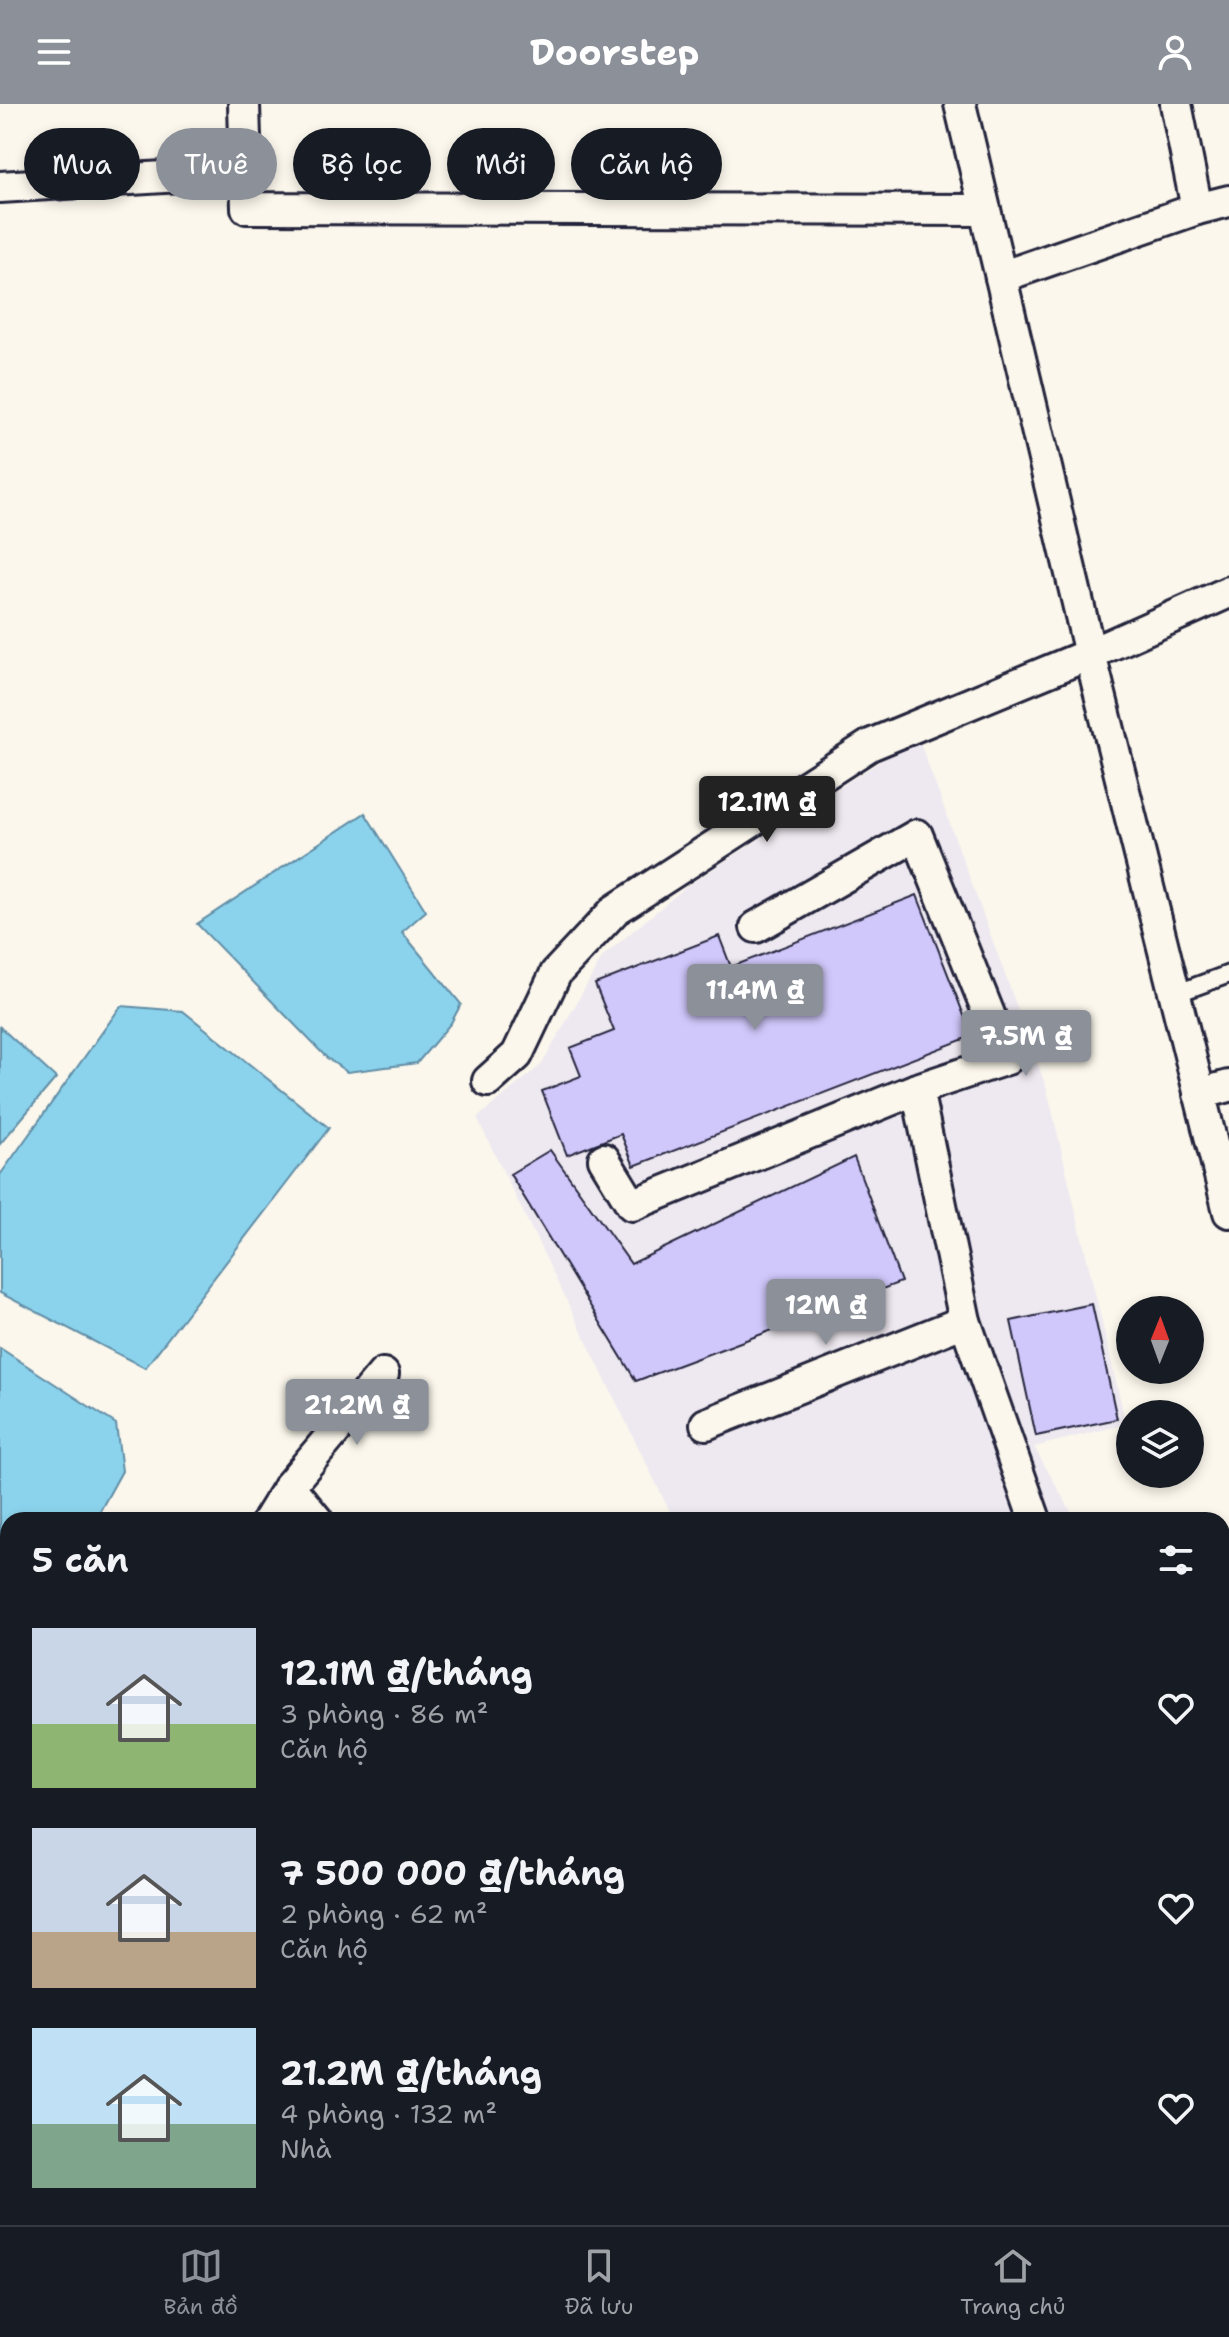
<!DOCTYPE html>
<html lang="vi">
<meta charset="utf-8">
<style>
body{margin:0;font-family:"Shantell Sans",sans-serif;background:#20242c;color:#f1f3f6;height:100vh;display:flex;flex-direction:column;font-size:30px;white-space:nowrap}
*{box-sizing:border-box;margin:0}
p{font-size:26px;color:#9ea1a6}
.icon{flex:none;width:44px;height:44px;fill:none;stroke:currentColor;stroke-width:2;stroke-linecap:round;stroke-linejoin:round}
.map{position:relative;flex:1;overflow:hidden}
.side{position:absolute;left:0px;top:1408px;width:1230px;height:714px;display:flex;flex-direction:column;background:#171b24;border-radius:24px 24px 0 0;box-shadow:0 4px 12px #0003}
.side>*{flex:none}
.hud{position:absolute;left:24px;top:24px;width:800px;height:72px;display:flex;gap:16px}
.needle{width:52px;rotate:1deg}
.tools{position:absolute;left:1116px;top:1192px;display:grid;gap:16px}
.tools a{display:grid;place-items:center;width:88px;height:88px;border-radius:50%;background:#171b24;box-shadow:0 4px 12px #0003;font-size:40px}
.price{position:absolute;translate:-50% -68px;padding:0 18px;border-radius:8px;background:#8c9099;color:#fff;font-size:26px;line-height:52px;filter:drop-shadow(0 2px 4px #0008)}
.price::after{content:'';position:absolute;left:50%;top:48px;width:24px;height:18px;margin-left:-12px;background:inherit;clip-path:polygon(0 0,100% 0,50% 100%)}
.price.current{background:#222;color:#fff}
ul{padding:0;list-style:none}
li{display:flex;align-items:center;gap:24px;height:200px;padding:0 32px}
li span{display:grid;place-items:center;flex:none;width:224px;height:160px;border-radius:0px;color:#555}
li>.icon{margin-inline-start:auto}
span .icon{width:96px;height:96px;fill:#fffc;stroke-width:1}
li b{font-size:34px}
h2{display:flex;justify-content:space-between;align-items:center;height:96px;padding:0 32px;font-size:34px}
.chip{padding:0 28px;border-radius:36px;background:#171b24;box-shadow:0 4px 12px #0003;font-size:28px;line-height:72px}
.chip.current{background:#8c9099;color:#fff}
header{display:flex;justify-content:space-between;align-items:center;height:104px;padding:0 32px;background:#8c9099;color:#fff;font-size:36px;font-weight:700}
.dock{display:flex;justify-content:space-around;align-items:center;height:112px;border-top:2px solid #363941;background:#171b24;font-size:22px;color:#9ea1a6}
.dock a{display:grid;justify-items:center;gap:4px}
.dock .current{color:#8c9099}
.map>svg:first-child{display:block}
.built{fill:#eee9f0}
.water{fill:#8bd3ec;stroke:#618ca5;stroke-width:2}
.building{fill:#d0c8fb;stroke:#22223b;stroke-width:2}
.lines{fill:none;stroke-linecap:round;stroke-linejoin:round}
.service-casing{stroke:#22223b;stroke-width:22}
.minor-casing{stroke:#22223b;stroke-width:36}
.primary-casing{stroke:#22223b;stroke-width:50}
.service{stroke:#fbf7ec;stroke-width:16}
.minor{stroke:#fbf7ec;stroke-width:30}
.primary{stroke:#fde080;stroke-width:44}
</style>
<header><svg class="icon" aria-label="menu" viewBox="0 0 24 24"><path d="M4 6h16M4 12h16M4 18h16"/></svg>Doorstep<svg class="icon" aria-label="person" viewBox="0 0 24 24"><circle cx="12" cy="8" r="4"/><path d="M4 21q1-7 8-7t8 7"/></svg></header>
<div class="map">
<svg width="1229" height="2121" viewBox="0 0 1229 2121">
<rect width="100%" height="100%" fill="#fbf7ec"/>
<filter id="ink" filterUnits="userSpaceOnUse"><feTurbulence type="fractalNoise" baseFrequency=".0125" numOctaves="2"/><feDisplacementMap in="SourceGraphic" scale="16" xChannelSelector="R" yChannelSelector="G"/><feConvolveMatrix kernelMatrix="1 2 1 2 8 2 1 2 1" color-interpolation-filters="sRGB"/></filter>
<g filter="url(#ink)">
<polygon class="built" points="918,633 1047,985 1126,1320 1034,1343 1076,1416 674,1416 477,1014 542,960 603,852 687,782"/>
<g class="water">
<polygon points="365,709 426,807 402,828 461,900 451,919 417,959 347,968 327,954 197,820"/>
<polygon points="121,902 183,907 329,1024 145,1264 0,1189 0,1071"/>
<polygon points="0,923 56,974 0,1040"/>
<polygon points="0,1244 116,1320 122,1367 95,1416 8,1416 8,1466 0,1465"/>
</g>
<g class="building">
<polygon points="917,791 972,932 634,1062 621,1030 567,1051 542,987 581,972 570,944 614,927 595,880 719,832 731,863"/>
<polygon points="550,1046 631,1160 854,1053 901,1178 636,1277 510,1070"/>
<polygon points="1092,1200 1117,1315 1036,1332 1011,1217"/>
</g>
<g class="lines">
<defs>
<polyline id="service" points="1175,890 1229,870"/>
<g id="minor">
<polyline points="244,0 247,104 985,106"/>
<polyline points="960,0 1090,550 1229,1108"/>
<polyline points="1176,0 1197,105"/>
<polyline points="0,83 246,68"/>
<polyline points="1001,173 1197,105 1229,97"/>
<polyline points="756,823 917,731 1007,955 917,985 965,1217 1035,1416"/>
<polyline points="488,977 517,951 556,869 615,806 870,641 1090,550 1229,488"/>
<polyline points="1199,990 1229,982"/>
<polyline points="604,1055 632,1101 917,985"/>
<polyline points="706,1320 965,1217"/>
<polyline points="268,1416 289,1382"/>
<polyline points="317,1416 289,1382 383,1270"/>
<polyline points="0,1614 8,1619"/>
<polyline points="645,2114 648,2121"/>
</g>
<g id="primary">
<polyline points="1222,1639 1229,1633"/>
<polyline points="773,2121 780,2114"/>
</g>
</defs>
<use href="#service" class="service-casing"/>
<use href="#minor" class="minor-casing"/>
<use href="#primary" class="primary-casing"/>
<use href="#service" class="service"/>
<use href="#minor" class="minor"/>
<use href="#primary" class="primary"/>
</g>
</g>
</svg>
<div class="tools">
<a><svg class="needle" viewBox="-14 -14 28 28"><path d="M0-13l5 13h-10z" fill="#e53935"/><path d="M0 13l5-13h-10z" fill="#9ea1a6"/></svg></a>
<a><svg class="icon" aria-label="layers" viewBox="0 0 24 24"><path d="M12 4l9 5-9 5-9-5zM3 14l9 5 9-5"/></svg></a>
</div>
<b class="price current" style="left:767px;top:740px">12.1M ₫</b>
<b class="price" style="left:755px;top:928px">11.4M ₫</b>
<b class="price" style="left:1026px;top:974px">7.5M ₫</b>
<b class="price" style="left:826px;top:1243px">12M ₫</b>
<b class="price" style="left:357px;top:1343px">21.2M ₫</b>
<div class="hud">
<a class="chip">Mua</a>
<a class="chip current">Thuê</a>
<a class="chip">Bộ lọc</a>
<a class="chip">Mới</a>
<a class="chip">Căn hộ</a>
</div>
<section class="side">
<h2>5 căn<svg class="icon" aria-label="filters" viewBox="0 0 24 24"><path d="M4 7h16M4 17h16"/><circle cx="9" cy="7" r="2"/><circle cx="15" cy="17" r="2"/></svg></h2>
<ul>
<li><span style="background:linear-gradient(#c9d6e8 60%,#8fb573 0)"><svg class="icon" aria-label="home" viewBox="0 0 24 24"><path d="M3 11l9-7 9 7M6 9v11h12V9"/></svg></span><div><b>12.1M ₫/tháng</b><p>3 phòng · 86 m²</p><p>Căn hộ</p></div><svg class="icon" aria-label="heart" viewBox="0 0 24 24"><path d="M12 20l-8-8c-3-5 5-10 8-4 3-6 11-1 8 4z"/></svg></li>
<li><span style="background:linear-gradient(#c9d6e8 65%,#b9a48a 0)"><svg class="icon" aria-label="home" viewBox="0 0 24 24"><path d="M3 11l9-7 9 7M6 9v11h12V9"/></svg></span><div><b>7 500 000 ₫/tháng</b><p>2 phòng · 62 m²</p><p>Căn hộ</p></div><svg class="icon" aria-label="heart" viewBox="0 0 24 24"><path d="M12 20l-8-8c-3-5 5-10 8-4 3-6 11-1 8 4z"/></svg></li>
<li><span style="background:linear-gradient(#bfe0f5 60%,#7fa58c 0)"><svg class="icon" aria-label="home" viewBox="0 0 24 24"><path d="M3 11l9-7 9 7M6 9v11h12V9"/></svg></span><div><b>21.2M ₫/tháng</b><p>4 phòng · 132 m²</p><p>Nhà</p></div><svg class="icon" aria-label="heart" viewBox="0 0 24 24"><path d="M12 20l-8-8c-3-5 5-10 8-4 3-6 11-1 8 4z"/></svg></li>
</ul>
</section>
</div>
<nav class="dock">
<a class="current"><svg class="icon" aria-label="map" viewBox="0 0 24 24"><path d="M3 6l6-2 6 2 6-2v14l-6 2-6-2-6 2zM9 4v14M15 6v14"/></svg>Bản đồ</a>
<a><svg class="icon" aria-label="saved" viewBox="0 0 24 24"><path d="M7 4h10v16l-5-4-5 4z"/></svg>Đã lưu</a>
<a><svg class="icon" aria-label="home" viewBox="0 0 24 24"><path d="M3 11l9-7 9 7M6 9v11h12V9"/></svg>Trang chủ</a>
</nav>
